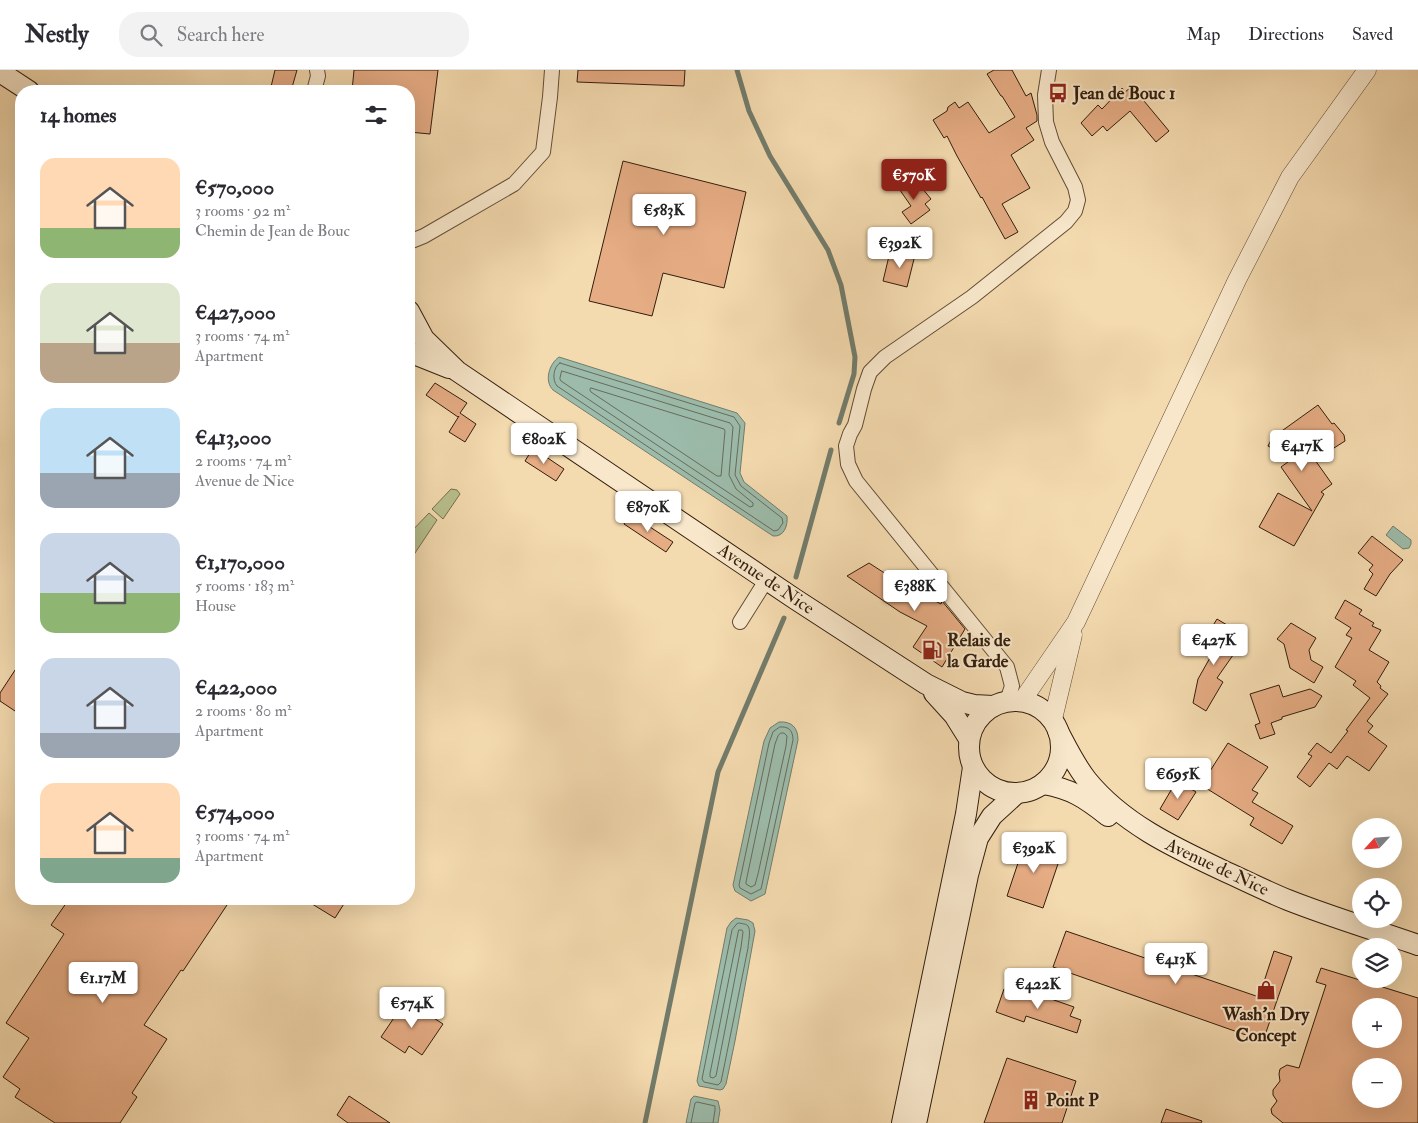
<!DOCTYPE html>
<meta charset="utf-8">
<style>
body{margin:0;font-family:"IM FELL Double Pica",serif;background:#f2f2f3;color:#2b2b33;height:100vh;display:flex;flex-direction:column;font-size:19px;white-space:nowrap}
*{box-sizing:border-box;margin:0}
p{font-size:16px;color:#7c7c81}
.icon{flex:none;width:28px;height:28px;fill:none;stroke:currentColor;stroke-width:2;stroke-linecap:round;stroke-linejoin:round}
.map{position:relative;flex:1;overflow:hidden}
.side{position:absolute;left:15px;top:15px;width:400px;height:820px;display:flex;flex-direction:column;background:#fff;border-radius:20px;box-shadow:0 5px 20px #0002}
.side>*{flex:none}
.needle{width:32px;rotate:244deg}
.buttons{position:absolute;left:1352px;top:748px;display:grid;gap:10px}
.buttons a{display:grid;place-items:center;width:50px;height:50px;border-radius:50%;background:#fff;box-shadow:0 5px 20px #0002;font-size:25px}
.price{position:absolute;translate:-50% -42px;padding:0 11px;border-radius:5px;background:#fff;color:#222;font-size:16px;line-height:32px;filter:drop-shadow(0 1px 2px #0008)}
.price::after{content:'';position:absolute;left:50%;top:30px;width:15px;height:11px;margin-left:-8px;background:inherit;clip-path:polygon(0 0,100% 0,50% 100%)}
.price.on{background:#8f2418;color:#fff}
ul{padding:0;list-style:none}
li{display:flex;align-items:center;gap:15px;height:125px;padding:0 25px}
li span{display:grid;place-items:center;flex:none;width:140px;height:100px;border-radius:15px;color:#555}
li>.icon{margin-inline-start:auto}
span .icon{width:60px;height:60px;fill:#fffc;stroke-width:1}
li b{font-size:21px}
h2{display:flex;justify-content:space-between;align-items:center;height:60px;padding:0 25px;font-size:21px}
header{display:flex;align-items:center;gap:30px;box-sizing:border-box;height:70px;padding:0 25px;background:#fff;border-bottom:1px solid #e1e1e2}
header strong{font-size:24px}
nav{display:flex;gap:28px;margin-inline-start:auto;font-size:18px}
.search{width:350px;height:45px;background:#f2f2f3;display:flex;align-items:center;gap:12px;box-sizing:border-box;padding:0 18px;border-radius:20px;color:#7c7c81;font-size:19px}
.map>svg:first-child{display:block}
.green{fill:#b8c08d;stroke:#756e4c}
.water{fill:#9cbbaa;stroke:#727c6b}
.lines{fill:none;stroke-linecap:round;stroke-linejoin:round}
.shore{stroke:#676c5b;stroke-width:1}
.stream{stroke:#727c6b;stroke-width:5}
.building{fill:#e6ac84;stroke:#321d0c;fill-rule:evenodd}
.minor-casing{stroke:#624c35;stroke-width:16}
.tertiary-casing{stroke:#624c35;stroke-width:19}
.secondary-casing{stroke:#321d0c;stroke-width:22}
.minor{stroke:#f8e7cb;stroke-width:14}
.tertiary{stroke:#f8e7cb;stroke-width:18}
.secondary{stroke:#f8e7cb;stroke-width:20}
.labels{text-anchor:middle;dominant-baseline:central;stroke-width:4;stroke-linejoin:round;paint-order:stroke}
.poi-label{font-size:18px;font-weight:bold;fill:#321d0c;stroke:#f8e7cb;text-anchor:start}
.street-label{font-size:18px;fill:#321d0c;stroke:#f8e7cb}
</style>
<header>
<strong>Nestly</strong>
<div class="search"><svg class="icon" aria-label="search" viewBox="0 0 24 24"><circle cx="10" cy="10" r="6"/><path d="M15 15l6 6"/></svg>Search here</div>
<nav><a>Map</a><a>Directions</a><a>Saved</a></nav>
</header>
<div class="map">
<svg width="1418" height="1053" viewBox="0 0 1418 1053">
<rect width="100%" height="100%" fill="#f4daaf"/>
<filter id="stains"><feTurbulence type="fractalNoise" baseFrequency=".004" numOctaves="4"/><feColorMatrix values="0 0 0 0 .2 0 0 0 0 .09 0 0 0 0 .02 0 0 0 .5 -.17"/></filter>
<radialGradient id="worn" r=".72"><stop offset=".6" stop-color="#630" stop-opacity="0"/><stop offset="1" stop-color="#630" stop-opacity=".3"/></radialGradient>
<g class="green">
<polygon points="451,419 457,420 460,424 443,449 432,439"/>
<polygon points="429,443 437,450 409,492 409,464"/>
</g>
<g class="water">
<path d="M559 287 737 343 745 353 740 403 744 412 787 446C788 456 784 467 773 466L553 320C544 311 549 294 559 287Z"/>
<polygon points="1393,456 1411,470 1411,474 1409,478 1403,479 1386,465"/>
<path d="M779 652C792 651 798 658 798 670L765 824 751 831 735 821 733 815 764 671 770 658Z"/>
<polygon points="736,848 748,850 753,853 755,861 735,971 726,1014 723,1019 720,1020 699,1016 697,1011 727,858 731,852"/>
<polygon points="694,1026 718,1031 720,1040 718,1053 686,1053 691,1029"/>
</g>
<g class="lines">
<g class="shore">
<path d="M560 293 734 347 740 356 735 405 741 416 782 448 783 453 778 460 774 461 557 316C552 310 553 297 560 293Z"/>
<polygon points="562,301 730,353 733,357 729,405 736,419 753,433 753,436 750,437 561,311 560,309"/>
<polygon points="591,318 724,359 725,361 721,406 717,406 591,322 590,320"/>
<path d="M780 657C789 656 793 661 793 670L761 819 751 824 740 818 739 815 769 673 773 662Z"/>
<polygon points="781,663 784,663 787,666 786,676 758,804 755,815 751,817 746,814 746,812 775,674 778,666"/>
<path d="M738 853C739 853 746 854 747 855 752 859 748 872 748 878L721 1012 718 1015 704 1012 702 1009 732 860Z"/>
<polygon points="739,860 742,860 743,862 741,877 716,1006 713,1008 710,1007 710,1004"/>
<polyline points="691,1053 695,1033 697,1032 715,1036 715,1040 713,1053"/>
</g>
<g class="stream">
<polyline points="737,0 749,41 770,86 828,180 841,215 855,287 854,304 839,353"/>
<polyline points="796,507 831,380"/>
<polyline points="645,1053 718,702 784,548"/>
</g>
</g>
<g class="building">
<polygon points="275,0 297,0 291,21 270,21"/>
<polygon points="354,0 438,0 430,64 409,62 409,21 352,21"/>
<polygon points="578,0 685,0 684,16 577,12"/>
<polygon points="994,0 1012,0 1026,26 1031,23 1037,45 1037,51 1026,58 1034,70 1011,85 1030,118 1002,134 1018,162 1005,169 982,127 981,128 957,86 947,66 944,68 933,50 947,41 948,37 955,32 959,38 968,32 989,63 1015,47 1002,26 1001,26 987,4"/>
<polygon points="1134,15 1147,28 1144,31 1169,61 1156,72 1130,41 1107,61 1103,56 1092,66 1081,53 1098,35 1102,39 1122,18 1125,22"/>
<polygon points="623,91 746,122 724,218 663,203 652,246 589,231"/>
<polygon points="902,107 916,123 922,118 931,129 925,134 930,140 911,154 902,142 911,136 895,113"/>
<polygon points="904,178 916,181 907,217 883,211 889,186 902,189"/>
<polygon points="435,313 467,333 460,343 476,354 465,372 449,362 459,346 458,347 426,325"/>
<polygon points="1318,335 1332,354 1334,353 1344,365 1345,371 1315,390 1332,414 1321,422 1324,424 1294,476 1259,457 1278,423 1312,441 1281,397 1292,389 1268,376 1272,368"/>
<polygon points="533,378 564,399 556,411 525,391"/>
<polygon points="630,444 673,472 666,482 624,454"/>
<polygon points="1372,466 1403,490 1390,504 1376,526 1364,519 1373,504 1369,500 1373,495 1358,483"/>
<polygon points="869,493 900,513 941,534 942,531 965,559 942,597 913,577 927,556 900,542 847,506"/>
<polygon points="1345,530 1362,540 1359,544 1374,553 1372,556 1381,560 1369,580 1389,592 1377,612 1381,616 1380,618 1388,624 1367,651 1373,656 1368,662 1387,676 1369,701 1347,686 1337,699 1329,693 1310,717 1297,707 1312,686 1308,684 1317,673 1331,683 1348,661 1346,660 1370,628 1353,615 1356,611 1335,597 1352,568 1346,565 1351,558 1335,548"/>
<polygon points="1217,549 1227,555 1220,567 1238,578 1217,608 1223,612 1206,641 1193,633 1198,609 1211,586 1205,583 1213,571 1206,567"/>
<polygon points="1291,553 1316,568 1309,580 1311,590 1323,597 1314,613 1290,598 1284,574 1277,569"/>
<polygon points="21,591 21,645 0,631 0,623"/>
<polygon points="1279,615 1283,627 1310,619 1322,626 1315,637 1282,647 1282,649 1271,653 1275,664 1260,669 1255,655 1260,653 1250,624"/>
<polygon points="1228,673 1268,697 1252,720 1258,723 1252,732 1293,756 1282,774 1250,755 1254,748 1201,715"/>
<polygon points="1177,710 1196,722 1178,750 1160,739"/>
<polygon points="1026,769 1062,782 1043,838 1007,826"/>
<polygon points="69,829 231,829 183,901 181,900 144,955 167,969 132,1023 137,1027 120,1053 55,1053 15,1027 20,1019 3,1007 29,968 6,953 64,864 51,855"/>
<polygon points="304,829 347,829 335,848"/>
<polygon points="1066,861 1259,927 1274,881 1292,887 1263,971 1053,897"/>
<path d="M1321 898 1418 928V1053H1283L1272 1044 1271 1039 1277 1031 1273 1025V1020L1280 1011 1279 1004 1280 999 1287 995 1299 998 1326 915 1316 912ZM1361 936H1394V969H1361ZM1361 996H1394V1029H1361Z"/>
<polygon points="1004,919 1032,929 1034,923 1074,937 1070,946 1081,950 1077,963 1026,946 1024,952 996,942"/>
<polygon points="406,930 443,954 422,985 409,976 405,983 381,967"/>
<polygon points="1007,988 1076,1011 1062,1053 984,1053"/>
<polygon points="349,1026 390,1053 348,1053 337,1045"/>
<polygon points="1166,1039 1202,1051 1201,1053 1161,1053"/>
</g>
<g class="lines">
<defs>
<g id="minor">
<polyline points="314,21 318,6 317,0"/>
<polyline points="409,172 424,166 514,114 543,82 550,27 552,0"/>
<polyline points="740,552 767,509"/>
<polyline points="1007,631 1012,616 1007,597 856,411 848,394 846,376 850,364 855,355 864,319 870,302 885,287 972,227 1066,152 1075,141 1078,130 1075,117 1052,72 1046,52 1045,25 1049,0"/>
</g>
<g id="tertiary">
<polyline points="1022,631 1076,552 1237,210 1290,107 1367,0"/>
<polyline points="1053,649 1073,565"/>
</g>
<g id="secondary">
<polyline points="0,2 29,21"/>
<polyline points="409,241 424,269 457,301 795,529 926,614 962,632 974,635 993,636"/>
<polyline points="409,282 449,298"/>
<polyline points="934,623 954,645 969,669"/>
<circle cx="1015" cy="677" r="46"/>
<path d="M1058 661C1067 678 1075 695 1087 710 1122 753 1173 777 1222 800 1244 810 1266 821 1288 830 1331 847 1375 860 1418 875"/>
<path d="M1043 714C1072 719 1085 728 1108 746"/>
<polyline points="917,1049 968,805 978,768 992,746 1016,724"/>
<polyline points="902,1053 966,744 973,697"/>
</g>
</defs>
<use href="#minor" class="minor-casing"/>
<use href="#tertiary" class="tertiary-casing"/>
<use href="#secondary" class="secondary-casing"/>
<use href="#minor" class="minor"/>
<use href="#tertiary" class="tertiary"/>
<use href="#secondary" class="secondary"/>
</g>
<defs>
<symbol id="bus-bare" viewBox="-9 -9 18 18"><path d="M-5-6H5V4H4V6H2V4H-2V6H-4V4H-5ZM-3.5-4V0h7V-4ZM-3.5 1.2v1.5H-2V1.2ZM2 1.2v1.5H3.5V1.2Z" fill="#8f2418" stroke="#f8e7cb" stroke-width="2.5" paint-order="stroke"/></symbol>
<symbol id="fuel-bare" viewBox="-9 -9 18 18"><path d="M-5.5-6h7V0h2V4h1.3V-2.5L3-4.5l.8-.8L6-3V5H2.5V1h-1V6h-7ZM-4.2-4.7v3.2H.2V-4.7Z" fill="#8f2418" stroke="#f8e7cb" stroke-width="2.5" paint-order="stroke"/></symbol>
<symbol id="shop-bare" viewBox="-9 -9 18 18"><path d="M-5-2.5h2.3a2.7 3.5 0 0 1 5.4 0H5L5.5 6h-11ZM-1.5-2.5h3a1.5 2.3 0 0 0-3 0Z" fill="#8f2418" stroke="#f8e7cb" stroke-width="2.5" paint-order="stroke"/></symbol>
<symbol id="building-bare" viewBox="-9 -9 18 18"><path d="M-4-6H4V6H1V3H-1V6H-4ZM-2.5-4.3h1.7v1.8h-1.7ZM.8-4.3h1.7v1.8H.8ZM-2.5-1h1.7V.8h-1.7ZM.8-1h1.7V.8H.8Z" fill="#8f2418" stroke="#f8e7cb" stroke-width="2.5" paint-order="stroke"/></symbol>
</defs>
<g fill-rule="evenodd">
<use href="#bus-bare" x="1044" y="9" width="28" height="28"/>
<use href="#fuel-bare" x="918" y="566" width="28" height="28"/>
<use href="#shop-bare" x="1252" y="906" width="28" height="28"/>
<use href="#building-bare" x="1017" y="1016" width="28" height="28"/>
</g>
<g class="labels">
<g class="poi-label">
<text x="1073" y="23">Jean de Bouc 1</text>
<text x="947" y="570">Relais de<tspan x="947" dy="21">la Garde</tspan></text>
<text x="1266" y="944" text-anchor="middle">Wash'n Dry<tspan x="1266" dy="21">Concept</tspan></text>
<text x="1046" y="1030">Point P</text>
</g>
<g class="street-label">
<text transform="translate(766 509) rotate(34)">Avenue de Nice</text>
<text transform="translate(1217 797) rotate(25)">Avenue de Nice</text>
</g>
</g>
<rect width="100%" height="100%" filter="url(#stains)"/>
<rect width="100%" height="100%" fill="url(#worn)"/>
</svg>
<div class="buttons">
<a><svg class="needle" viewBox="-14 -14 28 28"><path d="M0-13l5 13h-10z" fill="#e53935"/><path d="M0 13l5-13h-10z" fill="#7c7c81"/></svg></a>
<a><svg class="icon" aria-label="locate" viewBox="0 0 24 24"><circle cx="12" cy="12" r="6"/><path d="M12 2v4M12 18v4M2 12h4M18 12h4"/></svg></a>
<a><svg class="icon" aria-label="layers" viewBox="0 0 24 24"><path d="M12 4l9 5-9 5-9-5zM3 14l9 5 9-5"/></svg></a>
<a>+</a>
<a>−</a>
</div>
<b class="price on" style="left:914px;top:131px">€570K</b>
<b class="price" style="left:664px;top:166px">€583K</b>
<b class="price" style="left:900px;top:199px">€392K</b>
<b class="price" style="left:544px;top:395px">€802K</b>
<b class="price" style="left:1302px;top:402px">€417K</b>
<b class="price" style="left:648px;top:463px">€870K</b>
<b class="price" style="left:915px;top:542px">€388K</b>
<b class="price" style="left:1214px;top:596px">€427K</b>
<b class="price" style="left:1178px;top:730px">€695K</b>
<b class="price" style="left:1034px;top:804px">€392K</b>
<b class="price" style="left:1176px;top:915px">€413K</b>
<b class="price" style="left:103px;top:934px">€1.17M</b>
<b class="price" style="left:1038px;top:940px">€422K</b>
<b class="price" style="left:412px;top:959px">€574K</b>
<section class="side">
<h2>14 homes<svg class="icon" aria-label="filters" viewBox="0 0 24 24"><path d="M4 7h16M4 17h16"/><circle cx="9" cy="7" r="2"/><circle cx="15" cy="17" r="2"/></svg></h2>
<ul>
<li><span style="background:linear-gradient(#ffd9b3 70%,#8fb573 0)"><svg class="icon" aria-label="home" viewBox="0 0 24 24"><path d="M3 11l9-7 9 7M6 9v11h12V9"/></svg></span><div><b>€570,000</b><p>3 rooms · 92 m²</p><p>Chemin de Jean de Bouc</p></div></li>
<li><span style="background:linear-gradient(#dfe7d0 60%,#b9a48a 0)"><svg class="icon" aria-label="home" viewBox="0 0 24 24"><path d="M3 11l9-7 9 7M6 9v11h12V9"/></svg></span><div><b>€427,000</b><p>3 rooms · 74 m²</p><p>Apartment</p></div></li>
<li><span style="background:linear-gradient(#bfe0f5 65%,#9aa5b1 0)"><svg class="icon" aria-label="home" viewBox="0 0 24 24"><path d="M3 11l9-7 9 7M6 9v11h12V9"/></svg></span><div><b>€413,000</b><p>2 rooms · 74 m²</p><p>Avenue de Nice</p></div></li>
<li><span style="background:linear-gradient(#c9d6e8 60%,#8fb573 0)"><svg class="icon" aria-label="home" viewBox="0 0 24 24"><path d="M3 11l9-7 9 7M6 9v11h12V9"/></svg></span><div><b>€1,170,000</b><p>5 rooms · 183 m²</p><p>House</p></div></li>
<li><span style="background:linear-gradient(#c9d6e8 75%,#9aa5b1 0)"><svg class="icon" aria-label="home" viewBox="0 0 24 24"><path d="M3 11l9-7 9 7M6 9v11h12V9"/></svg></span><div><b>€422,000</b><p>2 rooms · 80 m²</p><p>Apartment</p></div></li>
<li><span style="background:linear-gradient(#ffd9b3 75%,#7fa58c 0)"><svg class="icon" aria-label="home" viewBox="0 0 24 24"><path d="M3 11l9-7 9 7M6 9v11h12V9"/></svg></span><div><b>€574,000</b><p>3 rooms · 74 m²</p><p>Apartment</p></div></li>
</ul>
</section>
</div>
